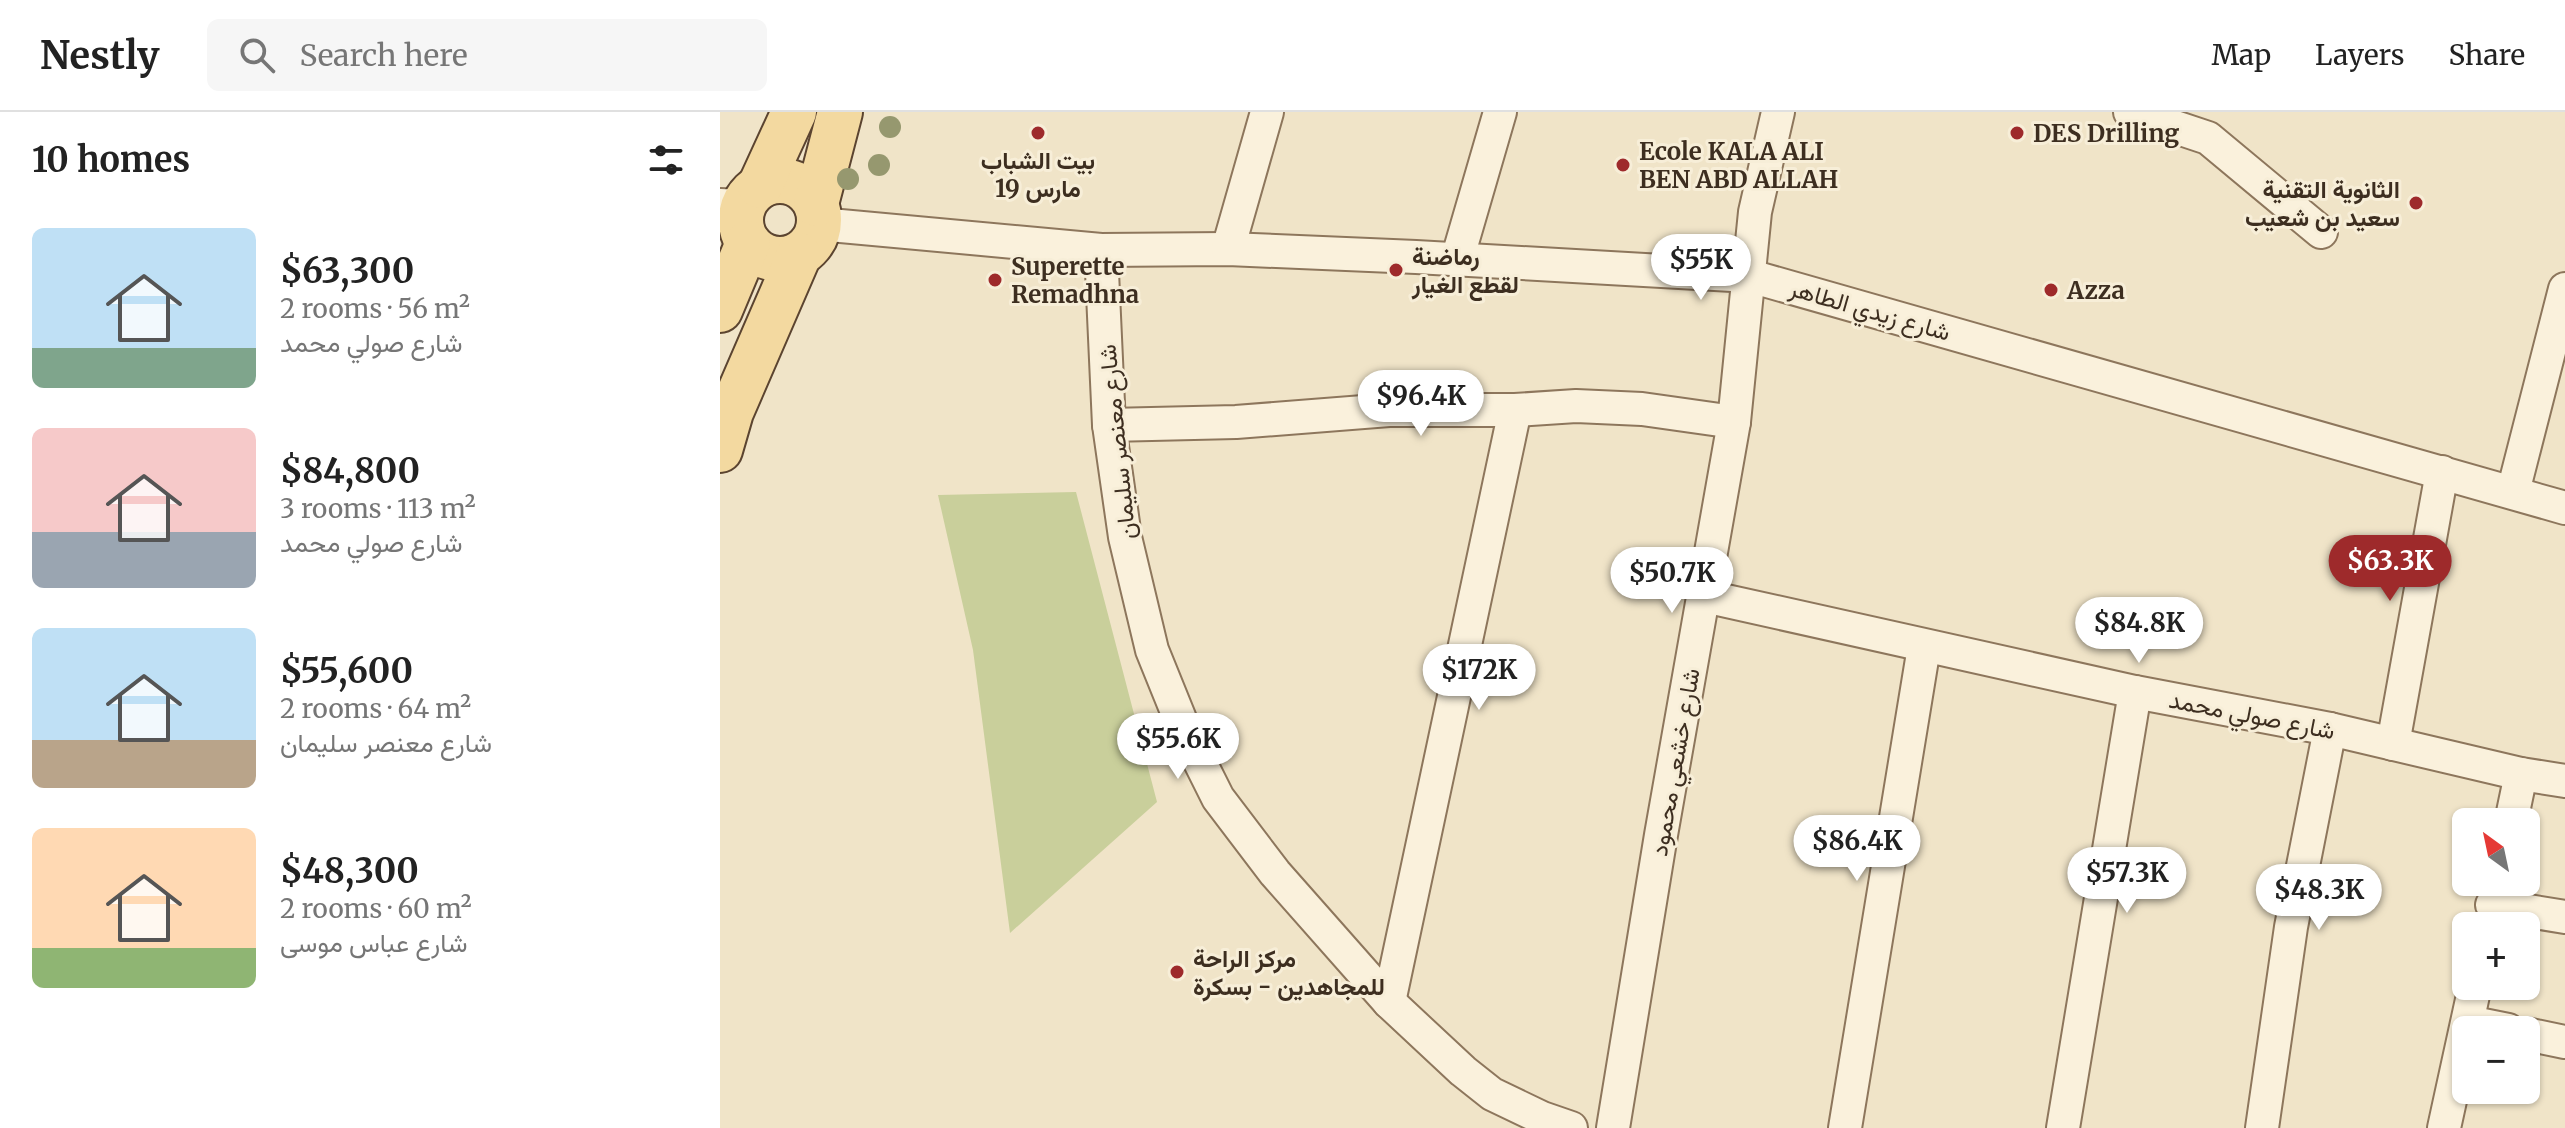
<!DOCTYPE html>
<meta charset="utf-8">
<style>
body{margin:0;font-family:Merriweather,Vazirmatn,serif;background:#f6f6f6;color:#222;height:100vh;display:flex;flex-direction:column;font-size:30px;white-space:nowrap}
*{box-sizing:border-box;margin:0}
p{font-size:26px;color:#767676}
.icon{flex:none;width:44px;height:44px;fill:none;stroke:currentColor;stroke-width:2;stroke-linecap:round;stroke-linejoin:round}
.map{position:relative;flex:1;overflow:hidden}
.side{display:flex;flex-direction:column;background:#fff;width:720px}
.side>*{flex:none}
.needle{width:52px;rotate:327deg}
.buttons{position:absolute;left:1732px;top:696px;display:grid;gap:16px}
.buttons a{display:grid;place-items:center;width:88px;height:88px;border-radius:12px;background:#fff;box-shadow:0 2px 6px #0004;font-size:40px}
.price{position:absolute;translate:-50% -68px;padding:0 18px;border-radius:28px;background:#fff;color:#222;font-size:26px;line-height:52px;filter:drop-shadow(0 2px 4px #0008)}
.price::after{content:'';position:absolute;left:50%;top:48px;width:24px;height:18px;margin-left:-12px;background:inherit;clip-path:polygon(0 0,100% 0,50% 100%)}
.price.current{background:#9e2a2b;color:#fff}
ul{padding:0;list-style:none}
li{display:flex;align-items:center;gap:24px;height:200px;padding:0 32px}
li span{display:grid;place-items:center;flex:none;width:224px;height:160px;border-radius:12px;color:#555}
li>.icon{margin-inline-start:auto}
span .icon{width:96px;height:96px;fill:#fffc;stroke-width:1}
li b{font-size:34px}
h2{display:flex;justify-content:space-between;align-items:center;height:96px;padding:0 32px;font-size:34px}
header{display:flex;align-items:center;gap:48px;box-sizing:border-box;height:112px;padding:0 40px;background:#fff;border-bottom:2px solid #e0e0e0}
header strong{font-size:38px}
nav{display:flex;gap:44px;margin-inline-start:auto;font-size:28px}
.search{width:560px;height:72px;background:#f6f6f6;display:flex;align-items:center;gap:20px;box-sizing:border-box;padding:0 28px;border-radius:12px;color:#767676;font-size:30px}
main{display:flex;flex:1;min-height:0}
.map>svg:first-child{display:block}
.green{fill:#c9cf9b}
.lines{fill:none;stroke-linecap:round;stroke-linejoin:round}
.street-casing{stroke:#8d765c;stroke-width:36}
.primary-casing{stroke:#5b4430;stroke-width:48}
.street{stroke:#faf1dc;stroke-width:32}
.primary{stroke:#f3d9a0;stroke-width:44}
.tree{fill:#96986f}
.poi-dot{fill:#9e2a2b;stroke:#f7eed8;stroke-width:3}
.labels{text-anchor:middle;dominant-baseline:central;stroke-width:6;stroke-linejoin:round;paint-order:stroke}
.poi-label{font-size:24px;font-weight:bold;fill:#3d2e20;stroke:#f7eed8;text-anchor:start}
.street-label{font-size:24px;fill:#3d2e20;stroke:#f7eed8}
</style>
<header>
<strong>Nestly</strong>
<div class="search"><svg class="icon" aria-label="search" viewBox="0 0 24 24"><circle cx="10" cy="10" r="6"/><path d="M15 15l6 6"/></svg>Search here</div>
<nav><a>Map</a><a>Layers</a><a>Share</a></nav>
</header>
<main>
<section class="side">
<h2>10 homes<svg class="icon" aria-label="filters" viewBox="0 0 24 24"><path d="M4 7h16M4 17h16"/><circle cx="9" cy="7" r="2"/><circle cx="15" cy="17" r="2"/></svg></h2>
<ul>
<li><span style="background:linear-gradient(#bfe0f5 75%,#7fa58c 0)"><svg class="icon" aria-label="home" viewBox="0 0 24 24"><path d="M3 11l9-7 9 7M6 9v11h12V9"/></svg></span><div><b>$63,300</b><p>2 rooms · 56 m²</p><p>شارع صولي محمد</p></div></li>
<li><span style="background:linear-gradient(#f6c9c9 65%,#9aa5b1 0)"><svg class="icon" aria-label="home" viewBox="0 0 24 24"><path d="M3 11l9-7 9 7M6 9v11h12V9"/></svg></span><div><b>$84,800</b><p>3 rooms · 113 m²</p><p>شارع صولي محمد</p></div></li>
<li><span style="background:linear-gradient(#bfe0f5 70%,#b9a48a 0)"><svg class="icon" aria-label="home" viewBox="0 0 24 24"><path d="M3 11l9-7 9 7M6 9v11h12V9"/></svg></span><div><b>$55,600</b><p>2 rooms · 64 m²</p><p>شارع معنصر سليمان</p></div></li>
<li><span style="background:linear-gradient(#ffd9b3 75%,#8fb573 0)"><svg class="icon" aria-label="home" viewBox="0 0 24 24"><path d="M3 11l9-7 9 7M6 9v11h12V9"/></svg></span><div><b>$48,300</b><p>2 rooms · 60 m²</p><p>شارع عباس موسى</p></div></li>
</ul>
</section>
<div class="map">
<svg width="1845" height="1016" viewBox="0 0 1845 1016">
<rect width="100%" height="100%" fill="#f0e4c8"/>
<polygon class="green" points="356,380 437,690 290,821 253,538 218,383"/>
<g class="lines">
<defs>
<g id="street">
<polyline points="1410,0 1488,26 1601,120"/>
<polyline points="0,93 23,94"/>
<polyline points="99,112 381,138 508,137 696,145 1030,164 1845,396"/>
<polyline points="508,137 547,0"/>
<polyline points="381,138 389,313 405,425 432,538 466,622 498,686 555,761 669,890 743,959 772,982 822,1006 851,1016"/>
<polyline points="737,148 780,0"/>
<polyline points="389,313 516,310 669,298 795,298 856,294 922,297 1014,310"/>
<polyline points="1793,380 1845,177"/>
<polyline points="984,484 1415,580 1610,617 1801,662 1845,669"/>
<polyline points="1673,632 1722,360"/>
<polyline points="1791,710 1801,662"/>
<polyline points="1772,793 1845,805"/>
<polyline points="669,890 795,298"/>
<polyline points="1748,910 1788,918"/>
<polyline points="1806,922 1845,930"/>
<polyline points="893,1016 941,723 1014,310 1035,100 1058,0"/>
<polyline points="1125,1016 1204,535"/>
<polyline points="1343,1016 1415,580"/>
<polyline points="1542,1016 1571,815 1610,617"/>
<polyline points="1724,1016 1755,874"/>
</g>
<g id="primary">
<circle cx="60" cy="108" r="39"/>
<polyline points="40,74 74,0"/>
<polyline points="96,92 120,0"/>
<polyline points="0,198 28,131"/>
<polyline points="0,338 11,300 79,143"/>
</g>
</defs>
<use href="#street" class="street-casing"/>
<use href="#primary" class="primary-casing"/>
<use href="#street" class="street"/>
<use href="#primary" class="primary"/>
</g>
<g class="tree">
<circle cx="170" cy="15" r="11"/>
<circle cx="159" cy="53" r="11"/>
<circle cx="128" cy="67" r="11"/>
</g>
<g class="poi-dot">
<circle cx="318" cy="21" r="8"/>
<circle cx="1297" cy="21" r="8"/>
<circle cx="903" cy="53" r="8"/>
<circle cx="1696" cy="91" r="8"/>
<circle cx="676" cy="158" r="8"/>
<circle cx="275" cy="168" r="8"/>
<circle cx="1331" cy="178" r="8"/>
<circle cx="457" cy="860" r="8"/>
</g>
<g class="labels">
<g class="poi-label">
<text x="1313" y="21">DES Drilling</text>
<text x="919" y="39">Ecole KALA ALI<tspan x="919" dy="28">BEN ABD ALLAH</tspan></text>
<text x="318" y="48" text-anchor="middle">بيت الشباب<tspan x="318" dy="28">19 مارس</tspan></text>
<text x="1680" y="77" text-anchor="end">الثانوية التقنية<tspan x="1680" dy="28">سعيد بن شعيب</tspan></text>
<text x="692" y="144">رماضنة<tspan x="692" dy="28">لقطع الغيار</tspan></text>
<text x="291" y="154">Superette<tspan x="291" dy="28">Remadhna</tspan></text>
<text x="1347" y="178">Azza</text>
<text x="473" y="846">مركز الراحة<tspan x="473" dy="28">للمجاهدين - بسكرة</tspan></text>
</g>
<g class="street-label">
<text transform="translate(1150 198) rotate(16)">شارع زيدي الطاهر</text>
<text transform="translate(397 330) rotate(-96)">شارع معنصر سليمان</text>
<text transform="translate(1532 603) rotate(11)">شارع صولي محمد</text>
<text transform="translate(955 650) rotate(-80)">شارع خشعي محمود</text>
</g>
</g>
</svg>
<div class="buttons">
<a><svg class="needle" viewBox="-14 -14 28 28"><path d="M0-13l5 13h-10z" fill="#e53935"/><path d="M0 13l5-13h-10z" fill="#767676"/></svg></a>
<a>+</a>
<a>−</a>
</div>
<b class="price" style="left:981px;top:190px">$55K</b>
<b class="price" style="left:701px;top:326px">$96.4K</b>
<b class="price current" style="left:1670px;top:491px">$63.3K</b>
<b class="price" style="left:952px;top:503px">$50.7K</b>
<b class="price" style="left:1419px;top:553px">$84.8K</b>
<b class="price" style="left:759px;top:600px">$172K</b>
<b class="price" style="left:458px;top:669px">$55.6K</b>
<b class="price" style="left:1137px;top:771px">$86.4K</b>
<b class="price" style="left:1407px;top:803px">$57.3K</b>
<b class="price" style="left:1599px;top:820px">$48.3K</b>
</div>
</main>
